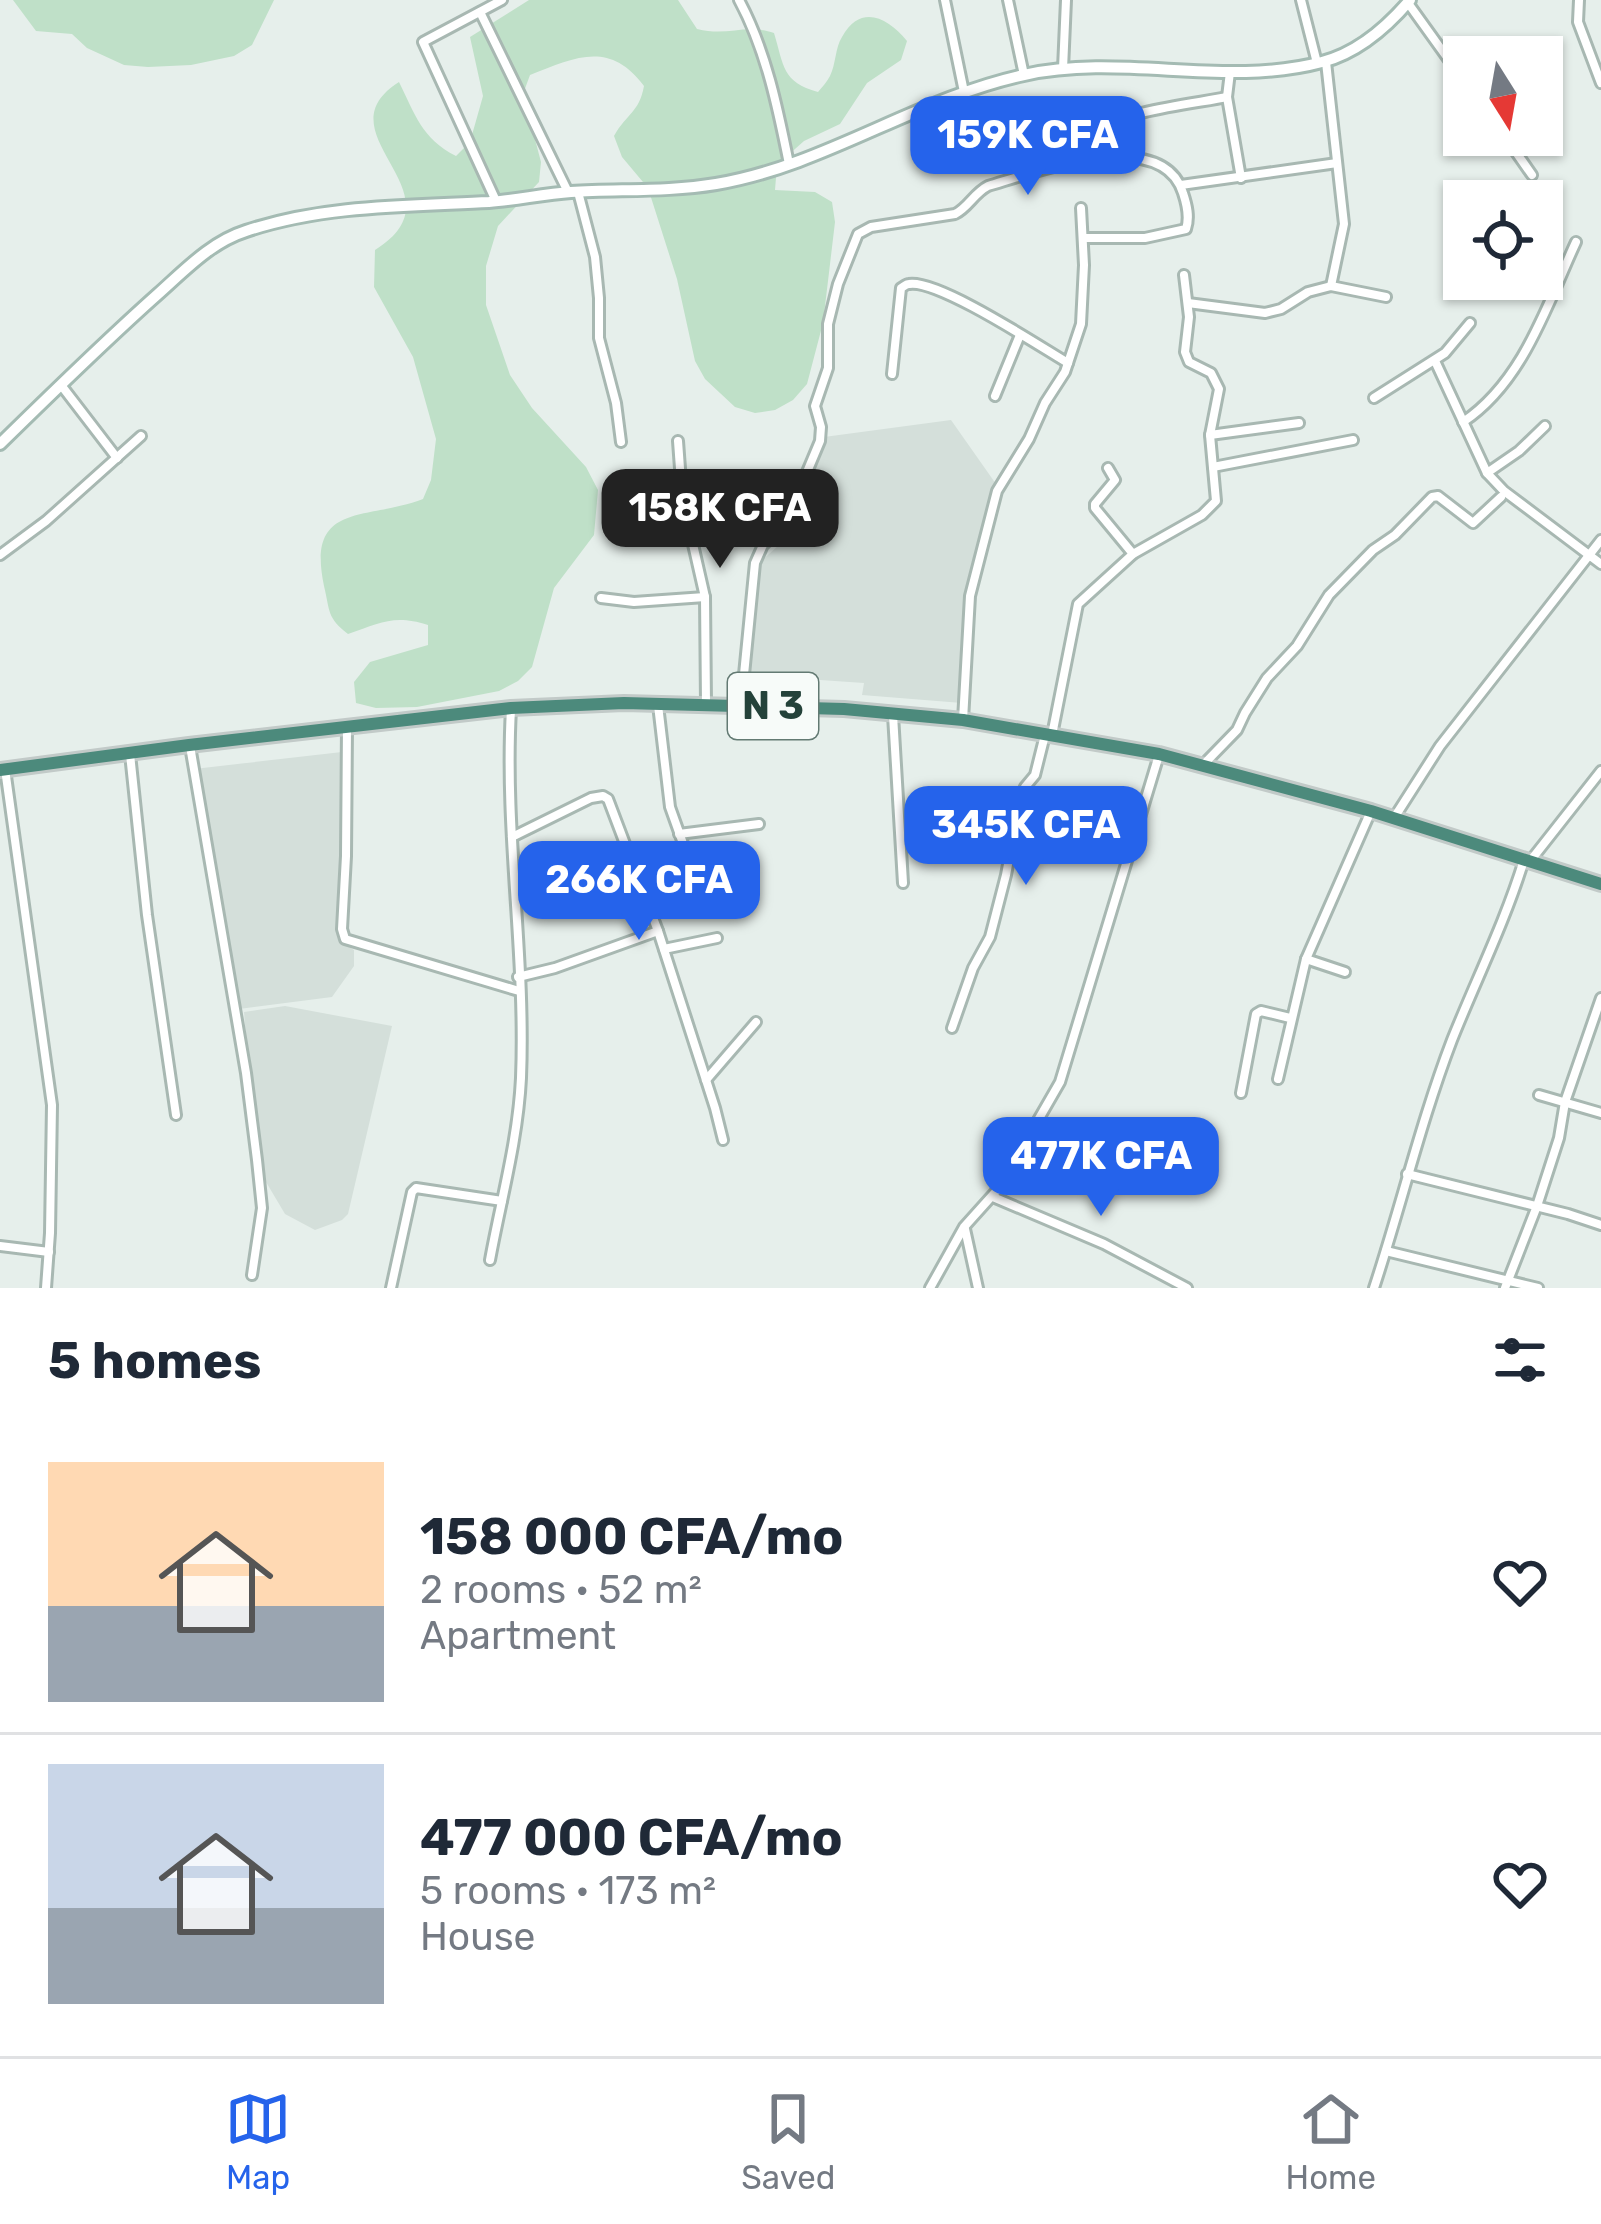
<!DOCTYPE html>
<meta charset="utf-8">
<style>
body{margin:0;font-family:Rubik,sans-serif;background:#f2f2f3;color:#1f2937;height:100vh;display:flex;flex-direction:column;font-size:45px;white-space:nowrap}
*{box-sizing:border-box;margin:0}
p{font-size:39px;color:#747a83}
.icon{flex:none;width:66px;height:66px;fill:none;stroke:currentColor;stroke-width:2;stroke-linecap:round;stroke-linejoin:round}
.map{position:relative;height:1288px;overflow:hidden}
.drawer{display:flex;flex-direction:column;background:#fff;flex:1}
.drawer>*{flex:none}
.needle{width:78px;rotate:169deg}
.controls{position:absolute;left:1443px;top:36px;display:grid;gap:24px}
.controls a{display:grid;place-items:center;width:120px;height:120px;border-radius:0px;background:#fff;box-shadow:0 3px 9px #0004;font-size:60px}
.price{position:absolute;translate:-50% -102px;padding:0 27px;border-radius:24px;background:#2563eb;color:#fff;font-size:39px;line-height:78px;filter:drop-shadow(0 3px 6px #0008)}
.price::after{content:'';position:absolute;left:50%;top:72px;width:36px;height:27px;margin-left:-18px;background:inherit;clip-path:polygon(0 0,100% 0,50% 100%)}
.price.on{background:#222;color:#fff}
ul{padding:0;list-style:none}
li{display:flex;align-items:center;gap:36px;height:300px;padding:0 48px}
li+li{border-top:3px solid #e0e1e3}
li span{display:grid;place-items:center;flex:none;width:336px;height:240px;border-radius:0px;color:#555}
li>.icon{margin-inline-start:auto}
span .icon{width:144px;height:144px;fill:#fffc;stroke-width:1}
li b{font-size:51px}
h2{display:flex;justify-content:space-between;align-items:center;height:144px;padding:0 48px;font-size:51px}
.tab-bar{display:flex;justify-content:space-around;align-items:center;height:168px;border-top:3px solid #e0e1e3;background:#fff;font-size:33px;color:#747a83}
.tab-bar a{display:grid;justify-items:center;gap:6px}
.tab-bar .on{color:#2563eb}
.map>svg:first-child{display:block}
.built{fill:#d4dfda}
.green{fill:#bfe0c8}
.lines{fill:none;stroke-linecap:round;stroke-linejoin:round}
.minor-casing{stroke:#a8b8b2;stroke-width:14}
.secondary-casing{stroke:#a4bbb3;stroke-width:16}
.trunk-casing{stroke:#c2cac8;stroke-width:18}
.minor{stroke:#fff;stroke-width:8}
.secondary{stroke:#fff;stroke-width:10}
.trunk{stroke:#4c8a7c;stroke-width:12}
.labels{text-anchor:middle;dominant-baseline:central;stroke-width:12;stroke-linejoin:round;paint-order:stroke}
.shield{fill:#f7fbf9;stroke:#637a73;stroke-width:3}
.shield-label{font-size:39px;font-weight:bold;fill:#24423a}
</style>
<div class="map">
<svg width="1601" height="1288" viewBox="0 0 1601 1288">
<rect width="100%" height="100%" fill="#e6efeb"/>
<g class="built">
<polygon points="951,420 996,484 964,608 962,703 862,695 864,683 748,675 759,563 799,527 788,523 824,437"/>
<polygon points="342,752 338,940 354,950 354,966 332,997 239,1009 194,769"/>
<polygon points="285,1006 392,1026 348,1214 342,1220 315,1230 285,1214 266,1182 250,1091 244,1012"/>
</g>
<g class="green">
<polygon points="13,0 274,0 252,45 234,56 191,65 148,67 124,65 87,48 72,34 36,31"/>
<path d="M529 0H678L697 29C729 37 744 23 774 33 784 66 782 82 818 92 822 87 827 82 830 76 836 64 835 48 842 37 861 3 888 18 907 41L901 60 867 83 840 124 804 141 777 165 775 190 815 192 832 202 835 222 823 323 807 384 793 400 775 410 755 413 735 407 705 379 695 361 677 279 648 188 622 157 614 136C627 113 639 113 644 86 610 40 575 57 530 75L523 94 541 162 539 182 498 226 486 266V305L510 375 532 408 586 467 598 490 594 535 554 588 532 667 518 681 499 691 417 707 376 708 356 703 354 682 370 662 428 645V625C394 614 380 623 348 634 327 618 330 611 324 586 306 501 366 521 423 499L431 480 436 439 413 357 374 287 375 250C467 193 317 134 399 82 415 114 422 139 456 156L470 142 483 96 470 37Z"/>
</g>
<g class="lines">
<defs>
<g id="minor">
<path d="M739 0C766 50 778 109 789 164"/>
<polyline points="945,0 964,92"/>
<polyline points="1008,0 1024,75"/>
<polyline points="1301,0 1317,63"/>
<polyline points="1579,0 1578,22 1601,83"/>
<polyline points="1408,3 1464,81"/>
<polyline points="480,12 568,192"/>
<polyline points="1326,62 1344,224 1331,286"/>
<polyline points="1063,69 1066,0"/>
<polyline points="1230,72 1227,97 1241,178"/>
<polyline points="1504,135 1532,175"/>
<polyline points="1004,140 1070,127 1088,160"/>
<path d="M1098 159C1098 149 1095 137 1102 130 1120 111 1199 103 1227 97"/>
<polyline points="1181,185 1337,163"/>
<polyline points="578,192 595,257 599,298 599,338 616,403 621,442"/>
<polyline points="496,201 423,42 502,0"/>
<polyline points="1188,303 1265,313 1281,309 1308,292 1331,286 1386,297"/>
<polyline points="1435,361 1487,473 1504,491 1601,564"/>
<path d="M892 374 901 288C903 287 906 284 909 284 938 279 1039 346 1068 363"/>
<polyline points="61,385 117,458"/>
<polyline points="995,396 1020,335"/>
<polyline points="1374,398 1445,353 1470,323"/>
<path d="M1463 422C1523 382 1547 305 1576 242"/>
<polyline points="1210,435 1299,423"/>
<polyline points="678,441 682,496 705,597 706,704"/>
<polyline points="1213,467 1353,440"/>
<polyline points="1108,468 1115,480 1095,504 1095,508 1133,554"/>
<polyline points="1487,473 1519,451 1545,426"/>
<polyline points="0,555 46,521 141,436"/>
<polyline points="601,598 634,602 705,597"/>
<path d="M741 705 755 563 763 545 772 537 794 503 820 441 821 427 815 406 828 368V324L838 284 858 234 871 227 955 214C968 208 974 193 988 186 1036 172 1162 125 1183 193 1187 205 1190 217 1186 229L1145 238H1083"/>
<polyline points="893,715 903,883"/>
<polyline points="963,720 970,596 997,491 1029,439 1045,403 1065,372 1081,324 1084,265 1081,208"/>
<polyline points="347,727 346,856 342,929 345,939 519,991"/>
<polyline points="1052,735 1078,604 1133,554 1202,515 1216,501 1210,435 1219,389 1211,373 1189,362 1185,352 1189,317 1184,275"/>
<polyline points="190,746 246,1073 257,1160 262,1208 252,1275"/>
<polyline points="130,754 147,915 176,1115"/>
<polyline points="1203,765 1237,730 1245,713 1267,678 1297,646 1329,595 1373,550 1395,535 1432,497 1438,496 1473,523 1501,497"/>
<polyline points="5,769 52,1105 50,1233 46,1288"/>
<polyline points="1394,818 1440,746 1601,540"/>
<polyline points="679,834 759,824"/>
<polyline points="512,837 591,798 603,796 608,799 658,931 715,1108 723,1140"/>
<polyline points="1531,860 1601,771"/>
<polyline points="516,901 635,866"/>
<polyline points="647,901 691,889 696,880 670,807 658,705"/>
<polyline points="664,949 717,938"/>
<polyline points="1306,959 1345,972"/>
<polyline points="518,977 555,968 658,931"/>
<polyline points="952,1028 973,968 990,937 1006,875 1016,822 1016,808 1025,787 1035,775 1045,735"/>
<polyline points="1278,1079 1306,959 1371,811"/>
<polyline points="706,1080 756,1022"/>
<polyline points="1241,1093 1256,1014 1261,1011 1290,1018"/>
<polyline points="1539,1095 1601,1113"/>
<polyline points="1407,1174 1568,1214 1601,1225"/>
<polyline points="993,1197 1104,1244 1187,1288"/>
<polyline points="965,1229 978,1288"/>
<polyline points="0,1246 49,1252"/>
<polyline points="1386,1251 1538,1288"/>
<path d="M490 1260C501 1200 518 1140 521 1078 526 955 504 832 511 709"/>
<polyline points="391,1288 412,1192 416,1188 502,1201"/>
<polyline points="930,1288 964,1227 999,1188 1060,1082 1159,755"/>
<path d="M1374 1288C1401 1206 1421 1121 1452 1040 1476 980 1505 922 1524 860"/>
<polyline points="1505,1288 1537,1206 1559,1138 1565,1102 1601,998"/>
</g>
<path id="secondary" d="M0 444C52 393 104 342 158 294 185 270 211 242 246 231 323 205 409 206 489 202 516 200 543 194 571 192 619 189 668 192 716 184 824 166 917 98 1024 75 1122 53 1225 88 1322 62 1357 53 1387 27 1410 0"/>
<polyline id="trunk" points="0,770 189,745 511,708 624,703 844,709 963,720 1159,754 1371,811 1601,884"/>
</defs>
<use href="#minor" class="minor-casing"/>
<use href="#secondary" class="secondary-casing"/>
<use href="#trunk" class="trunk-casing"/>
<use href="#minor" class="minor"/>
<use href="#secondary" class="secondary"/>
<use href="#trunk" class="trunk"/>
</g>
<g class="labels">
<rect class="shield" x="728" y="673" width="90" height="66" rx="9"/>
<g class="shield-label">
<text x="773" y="706">N 3</text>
</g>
</g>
</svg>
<div class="controls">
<a><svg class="needle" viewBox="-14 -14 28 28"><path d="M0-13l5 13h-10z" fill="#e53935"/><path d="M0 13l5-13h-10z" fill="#747a83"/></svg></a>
<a><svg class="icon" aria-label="locate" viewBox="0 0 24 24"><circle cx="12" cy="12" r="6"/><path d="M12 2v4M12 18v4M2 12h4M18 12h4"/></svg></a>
</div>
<b class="price" style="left:1028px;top:198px">159K CFA</b>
<b class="price on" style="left:720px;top:571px">158K CFA</b>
<b class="price" style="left:1026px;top:888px">345K CFA</b>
<b class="price" style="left:639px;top:943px">266K CFA</b>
<b class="price" style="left:1101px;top:1219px">477K CFA</b>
</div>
<section class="drawer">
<h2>5 homes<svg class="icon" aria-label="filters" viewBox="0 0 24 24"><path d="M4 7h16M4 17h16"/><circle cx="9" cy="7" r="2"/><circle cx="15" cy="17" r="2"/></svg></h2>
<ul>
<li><span style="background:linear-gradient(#ffd9b3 60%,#9aa5b1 0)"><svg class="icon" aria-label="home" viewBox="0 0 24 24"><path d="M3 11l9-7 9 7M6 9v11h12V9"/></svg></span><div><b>158 000 CFA/mo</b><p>2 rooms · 52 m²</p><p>Apartment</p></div><svg class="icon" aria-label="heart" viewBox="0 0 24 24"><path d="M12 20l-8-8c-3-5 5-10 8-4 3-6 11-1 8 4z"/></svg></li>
<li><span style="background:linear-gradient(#c9d6e8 60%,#9aa5b1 0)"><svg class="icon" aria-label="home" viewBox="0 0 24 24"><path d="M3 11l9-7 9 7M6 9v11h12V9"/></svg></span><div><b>477 000 CFA/mo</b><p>5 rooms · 173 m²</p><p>House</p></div><svg class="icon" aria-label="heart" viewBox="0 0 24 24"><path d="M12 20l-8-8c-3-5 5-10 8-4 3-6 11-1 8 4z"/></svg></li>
</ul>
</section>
<nav class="tab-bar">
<a class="on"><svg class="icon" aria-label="map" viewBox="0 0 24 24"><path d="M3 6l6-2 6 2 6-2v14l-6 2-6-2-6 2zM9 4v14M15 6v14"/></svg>Map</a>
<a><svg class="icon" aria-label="saved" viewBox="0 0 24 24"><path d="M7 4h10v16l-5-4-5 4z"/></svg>Saved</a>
<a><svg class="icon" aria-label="home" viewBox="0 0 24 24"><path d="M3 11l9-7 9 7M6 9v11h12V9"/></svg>Home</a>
</nav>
